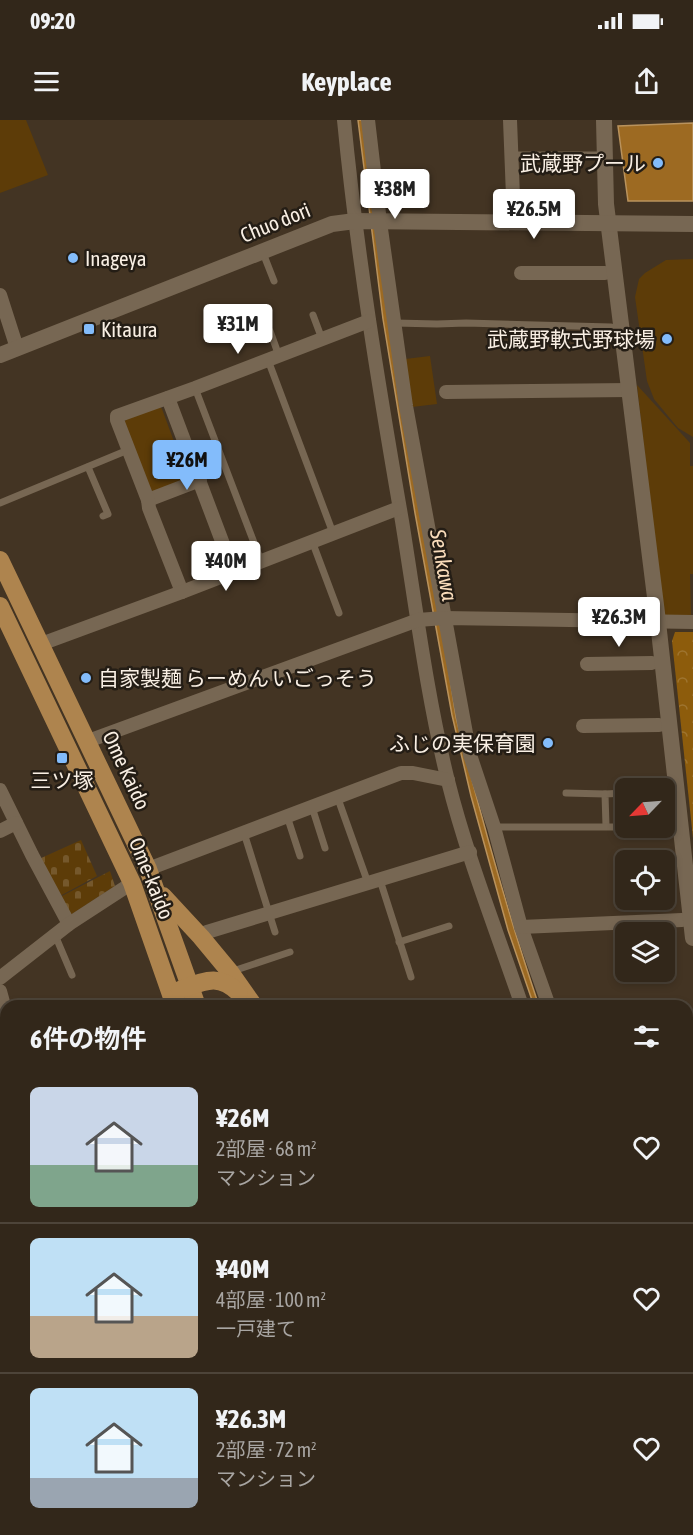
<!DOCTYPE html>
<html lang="ja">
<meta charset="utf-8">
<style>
body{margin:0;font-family:"Asap Condensed","Noto Sans JP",sans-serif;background:#3d3327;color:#f1f3f6;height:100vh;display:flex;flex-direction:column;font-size:22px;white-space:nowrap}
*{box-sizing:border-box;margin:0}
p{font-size:20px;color:#a8a5a2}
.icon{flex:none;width:33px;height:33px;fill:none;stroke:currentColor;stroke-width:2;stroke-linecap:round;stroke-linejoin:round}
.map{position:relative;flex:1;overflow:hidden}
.side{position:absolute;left:0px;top:880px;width:693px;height:536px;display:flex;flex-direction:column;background:#32271a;border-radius:18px 18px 0 0;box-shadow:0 3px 9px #0003,0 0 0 2px #4d4439}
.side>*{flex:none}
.needle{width:39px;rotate:245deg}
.buttons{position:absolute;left:615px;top:658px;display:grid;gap:12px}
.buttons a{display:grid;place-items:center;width:60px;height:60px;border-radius:9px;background:#32271a;box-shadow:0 3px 9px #0003,0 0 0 2px #4d4439;font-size:30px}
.price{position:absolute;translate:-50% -51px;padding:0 14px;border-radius:6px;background:#fff;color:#222;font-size:20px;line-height:39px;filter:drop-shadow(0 2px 3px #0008)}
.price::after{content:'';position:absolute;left:50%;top:36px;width:18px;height:14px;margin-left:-9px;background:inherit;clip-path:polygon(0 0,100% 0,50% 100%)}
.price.active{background:#83bcfb;color:#111}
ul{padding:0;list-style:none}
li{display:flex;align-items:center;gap:18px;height:150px;padding:0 30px}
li+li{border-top:2px solid #4d4439}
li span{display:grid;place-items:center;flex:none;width:168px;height:120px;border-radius:9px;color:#555}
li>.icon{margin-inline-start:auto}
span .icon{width:72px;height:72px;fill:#fffc;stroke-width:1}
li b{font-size:26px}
h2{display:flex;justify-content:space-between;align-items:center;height:72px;padding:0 30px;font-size:26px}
.status{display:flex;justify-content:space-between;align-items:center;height:42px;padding:0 30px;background:#32271a;direction:ltr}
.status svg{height:16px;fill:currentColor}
header{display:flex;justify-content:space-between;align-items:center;height:78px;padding:0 30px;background:#32271a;font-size:27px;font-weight:700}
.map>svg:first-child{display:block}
.green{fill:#5d3c08}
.forest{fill:url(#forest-crowns)}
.cemetery{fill:url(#cemetery-stones)}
.water{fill:#9d6a22;stroke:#b9925c;stroke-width:1.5}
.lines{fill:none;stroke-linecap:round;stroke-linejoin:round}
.service{stroke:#776753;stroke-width:7}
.minor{stroke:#776753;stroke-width:14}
.tertiary{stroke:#776753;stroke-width:16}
.primary{stroke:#ae844e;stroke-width:18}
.poi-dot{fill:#83bcfb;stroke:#241d15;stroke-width:2}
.labels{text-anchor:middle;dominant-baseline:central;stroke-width:5;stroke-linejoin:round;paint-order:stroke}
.poi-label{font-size:21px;fill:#f9efe4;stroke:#241d15;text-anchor:end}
.street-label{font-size:21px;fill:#f9efe4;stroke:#241d15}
.water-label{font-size:22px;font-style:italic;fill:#f9dcbb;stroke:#241d15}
</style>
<div class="status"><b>09:20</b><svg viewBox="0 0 49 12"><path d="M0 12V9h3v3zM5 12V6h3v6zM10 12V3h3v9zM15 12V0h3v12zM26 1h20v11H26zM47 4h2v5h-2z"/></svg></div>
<header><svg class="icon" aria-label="menu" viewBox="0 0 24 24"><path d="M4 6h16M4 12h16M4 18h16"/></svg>Keyplace<svg class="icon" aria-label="share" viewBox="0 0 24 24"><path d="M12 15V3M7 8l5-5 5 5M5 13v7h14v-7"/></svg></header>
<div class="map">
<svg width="693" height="1415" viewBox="0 0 693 1415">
<defs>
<pattern id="forest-crowns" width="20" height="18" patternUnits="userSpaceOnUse" patternTransform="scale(1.5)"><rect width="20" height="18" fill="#8d5c0c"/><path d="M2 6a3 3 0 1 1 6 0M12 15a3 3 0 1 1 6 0" fill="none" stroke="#9e742f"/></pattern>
<pattern id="cemetery-stones" width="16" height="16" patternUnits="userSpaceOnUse" patternTransform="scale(1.5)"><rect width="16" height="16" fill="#5d3c08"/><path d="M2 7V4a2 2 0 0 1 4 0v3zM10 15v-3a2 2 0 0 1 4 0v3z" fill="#75582c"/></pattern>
</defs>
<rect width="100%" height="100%" fill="#433423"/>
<g class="green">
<polygon points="0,0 26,0 48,55 0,73"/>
<polygon points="693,139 693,317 678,308 654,279 647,261 635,177 639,159 645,153 666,140"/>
<polygon points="430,236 437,284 412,287 405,239"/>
<polygon points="637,265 690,323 690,346 693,346 693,454 690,454 691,495 663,497"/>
<polygon points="159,286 162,289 186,354 183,360 154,372 150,369 123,306 126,299"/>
<polygon points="6,1129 6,1255 0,1256 0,1130"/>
</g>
<polygon class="forest" points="675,512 693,512 693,718 672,521"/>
<g class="cemetery">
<polygon points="81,720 97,756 60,776 39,739"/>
<polygon points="110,751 115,766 72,794 69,794 60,777"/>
</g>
<g class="water">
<path d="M358 0H363L456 597C480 694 507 791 539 886H534L508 810 471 676 452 595 415 393 383 199Z"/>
<polygon points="693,3 693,81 628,81 618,6"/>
</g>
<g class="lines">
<g class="service">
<polyline points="512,35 604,35"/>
<polyline points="263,133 274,161"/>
<polyline points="313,195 322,219"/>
<polyline points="395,203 437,204 466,203 611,207"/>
<polyline points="270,211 279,236"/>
<polyline points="268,240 333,413"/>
<polyline points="195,268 261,441"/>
<polyline points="88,347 108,394 103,396"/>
<polyline points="0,383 128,330"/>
<polyline points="312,421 339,493"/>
<polyline points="664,672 667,672"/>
<polyline points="566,673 605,674"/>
<polyline points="337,676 368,763"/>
<polyline points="312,687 325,728"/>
<polyline points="287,696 300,736"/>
<polyline points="606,706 605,674 626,673"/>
<polyline points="494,707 626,707"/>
<polyline points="664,708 671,708"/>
<polyline points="244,713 275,812"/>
<polyline points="380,760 411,857"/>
<polyline points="55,815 72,855"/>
<polyline points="399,822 449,806"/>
<polyline points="233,851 290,832"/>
<polyline points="687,902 693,902"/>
</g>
<g class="minor">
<path d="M344 0C357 135 379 268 402 401 416 488 427 576 448 661 467 737 497 812 522 886"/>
<polyline points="368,0 380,102 406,286 470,635 494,707 521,807 549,886"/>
<polyline points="510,0 514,102"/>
<polyline points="521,153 605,153"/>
<polyline points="0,175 17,228"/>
<polyline points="446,272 630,270"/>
<polyline points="168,278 234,453"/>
<polyline points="148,380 200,360"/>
<polyline points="182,472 149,388 148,380 117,300 117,296 195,268 369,201"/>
<polyline points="41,524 182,472 399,388"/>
<polyline points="587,544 652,543"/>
<polyline points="583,606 659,605"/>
<polyline points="88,621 418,500 444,498 693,502"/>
<polyline points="0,670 32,735 69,804"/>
<polyline points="0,711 16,703"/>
<polyline points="148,749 401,653 413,653 448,660"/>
<polyline points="521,807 682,800"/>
<polyline points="201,817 207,812 470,732"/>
<polyline points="0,858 69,804 132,763"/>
<polyline points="0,871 6,893"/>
<polyline points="687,1015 693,1015"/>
<polyline points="687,1202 693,1201"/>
<polyline points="687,1313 693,1326"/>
<polyline points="77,1410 77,1415"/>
<polyline points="488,1415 499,1413"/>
</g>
<g class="tertiary">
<polyline points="604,0 606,84 657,493 693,818"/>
<polyline points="0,235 332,104 355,101 693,104"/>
</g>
<g class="primary">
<polyline points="0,440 148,749 197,886"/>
<polyline points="0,486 132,763 175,886"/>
<polyline points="163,776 201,817 230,852 254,886"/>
<path d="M180 870C205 861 218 853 239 873"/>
<polyline points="687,1385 693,1392"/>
<polyline points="266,1410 266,1415"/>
<polyline points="285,1410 285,1415"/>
</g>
</g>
<g class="poi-dot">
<circle cx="658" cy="43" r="6"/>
<circle cx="73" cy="138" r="6"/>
<rect x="83" y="203" width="12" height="12" rx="3"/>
<circle cx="667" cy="219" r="6"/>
<circle cx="86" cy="558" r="6"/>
<circle cx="548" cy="623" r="6"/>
<rect x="56" y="632" width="12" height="12" rx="3"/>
</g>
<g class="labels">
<g class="poi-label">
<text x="646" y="43">武蔵野プール</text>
<text x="85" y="138" text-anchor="start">Inageya</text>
<text x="101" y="209" text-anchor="start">Kitaura</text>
<text x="655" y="219">武蔵野軟式野球場</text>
<text x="98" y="558" text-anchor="start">自家製麺 らーめん いごっそう</text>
<text x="536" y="623">ふじの実保育園</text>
<text x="62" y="660" text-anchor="middle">三ツ塚</text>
</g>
<g class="street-label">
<text transform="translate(275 102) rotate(-22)">Chuo dori</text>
<text transform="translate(127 650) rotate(65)">Ome Kaido</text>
<text transform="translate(152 758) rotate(68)">Ome-kaido</text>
</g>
<g class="water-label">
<text transform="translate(444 445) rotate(80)">Senkawa</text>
</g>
</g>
</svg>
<div class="buttons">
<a><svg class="needle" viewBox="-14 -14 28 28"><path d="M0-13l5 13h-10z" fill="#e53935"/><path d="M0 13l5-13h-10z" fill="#a8a5a2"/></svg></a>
<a><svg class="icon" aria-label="locate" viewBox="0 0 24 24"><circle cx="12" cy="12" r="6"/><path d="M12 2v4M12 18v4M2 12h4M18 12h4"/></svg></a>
<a><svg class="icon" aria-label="layers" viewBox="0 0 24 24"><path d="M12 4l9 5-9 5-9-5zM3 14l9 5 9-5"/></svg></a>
</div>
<b class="price" style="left:395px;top:100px">¥38M</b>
<b class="price" style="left:534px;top:120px">¥26.5M</b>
<b class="price" style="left:238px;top:235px">¥31M</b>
<b class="price active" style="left:187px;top:371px">¥26M</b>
<b class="price" style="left:226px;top:472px">¥40M</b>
<b class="price" style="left:619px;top:528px">¥26.3M</b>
<section class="side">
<h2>6件の物件<svg class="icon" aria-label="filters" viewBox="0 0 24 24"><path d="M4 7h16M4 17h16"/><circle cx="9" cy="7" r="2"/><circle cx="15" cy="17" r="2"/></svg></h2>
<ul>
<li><span style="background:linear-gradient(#c9d6e8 65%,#7fa58c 0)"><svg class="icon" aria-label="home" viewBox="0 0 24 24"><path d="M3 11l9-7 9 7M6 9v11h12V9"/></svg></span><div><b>¥26M</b><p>2部屋 · 68 m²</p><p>マンション</p></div><svg class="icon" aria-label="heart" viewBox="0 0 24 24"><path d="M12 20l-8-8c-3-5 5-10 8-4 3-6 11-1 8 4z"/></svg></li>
<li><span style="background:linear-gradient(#bfe0f5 65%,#b9a48a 0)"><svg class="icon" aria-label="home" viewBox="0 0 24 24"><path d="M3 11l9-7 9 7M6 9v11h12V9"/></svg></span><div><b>¥40M</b><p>4部屋 · 100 m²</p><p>一戸建て</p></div><svg class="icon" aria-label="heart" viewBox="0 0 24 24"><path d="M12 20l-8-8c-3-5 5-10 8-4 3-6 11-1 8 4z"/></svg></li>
<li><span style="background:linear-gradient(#bfe0f5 75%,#9aa5b1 0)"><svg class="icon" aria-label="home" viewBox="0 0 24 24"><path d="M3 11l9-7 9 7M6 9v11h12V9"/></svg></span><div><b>¥26.3M</b><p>2部屋 · 72 m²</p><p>マンション</p></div><svg class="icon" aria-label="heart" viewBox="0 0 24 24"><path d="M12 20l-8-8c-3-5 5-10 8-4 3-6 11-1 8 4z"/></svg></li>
</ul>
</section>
</div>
